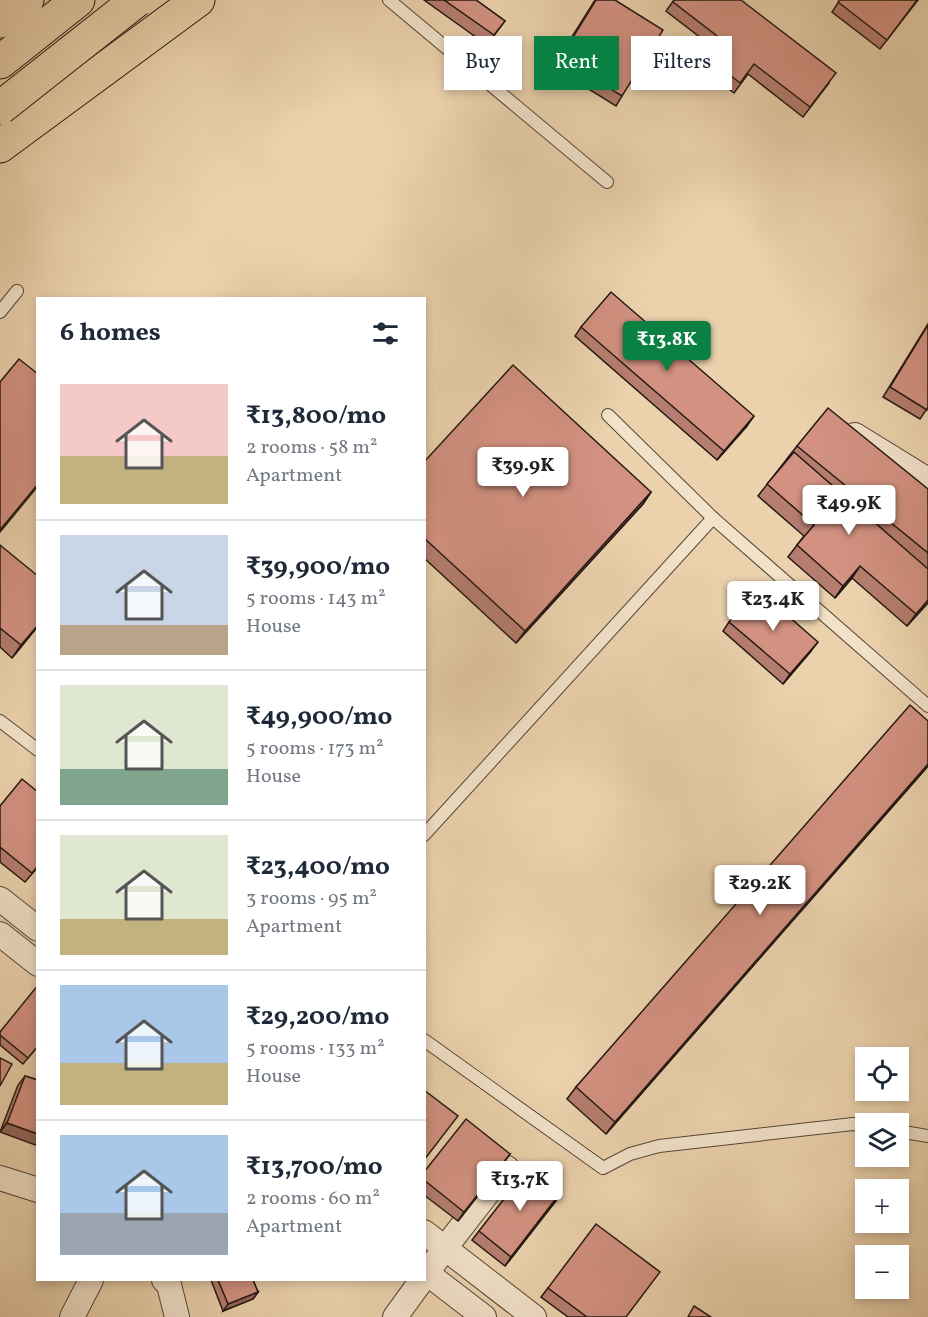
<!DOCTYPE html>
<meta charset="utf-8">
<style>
body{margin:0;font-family:Vollkorn,serif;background:#f2f2f3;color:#1f2937;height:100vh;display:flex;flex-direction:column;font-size:22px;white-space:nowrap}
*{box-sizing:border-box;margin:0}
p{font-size:20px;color:#747a83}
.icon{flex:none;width:33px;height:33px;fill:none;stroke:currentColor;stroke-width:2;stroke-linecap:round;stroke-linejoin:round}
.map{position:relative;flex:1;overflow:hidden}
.drawer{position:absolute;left:36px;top:297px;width:390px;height:984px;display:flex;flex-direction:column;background:#fff;border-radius:0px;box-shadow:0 3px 9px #0003}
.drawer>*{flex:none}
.guide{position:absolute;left:444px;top:36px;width:393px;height:54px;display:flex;gap:12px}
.tools{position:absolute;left:855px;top:1047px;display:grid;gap:12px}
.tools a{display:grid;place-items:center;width:54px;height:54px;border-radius:0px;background:#fff;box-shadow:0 3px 9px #0003;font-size:30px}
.price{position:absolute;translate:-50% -51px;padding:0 14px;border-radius:6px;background:#fff;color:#222;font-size:20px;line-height:39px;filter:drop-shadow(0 2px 3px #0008)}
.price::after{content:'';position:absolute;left:50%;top:36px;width:18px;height:14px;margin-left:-9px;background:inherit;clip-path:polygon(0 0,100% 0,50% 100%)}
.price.active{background:#0b8043;color:#fff}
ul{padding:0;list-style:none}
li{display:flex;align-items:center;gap:18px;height:150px;padding:0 24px}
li+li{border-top:2px solid #e0e1e3}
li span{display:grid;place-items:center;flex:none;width:168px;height:120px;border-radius:0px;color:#555}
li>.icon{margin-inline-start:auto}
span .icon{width:72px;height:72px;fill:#fffc;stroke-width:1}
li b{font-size:26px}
h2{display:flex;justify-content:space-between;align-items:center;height:72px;padding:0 24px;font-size:26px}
.pill{padding:0 21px;border-radius:0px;background:#fff;box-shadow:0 3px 9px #0003;font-size:21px;line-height:54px}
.pill.active{background:#0b8043;color:#fff}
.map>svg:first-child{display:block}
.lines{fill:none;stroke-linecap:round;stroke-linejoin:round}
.service-casing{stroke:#56463a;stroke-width:14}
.minor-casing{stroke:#56463a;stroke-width:26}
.primary-casing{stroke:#241813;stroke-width:35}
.service{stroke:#f2e2ca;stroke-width:12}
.minor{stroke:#f2e2ca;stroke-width:24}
.primary{stroke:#ebd2ad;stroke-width:33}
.primary-bridge-casing{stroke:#241813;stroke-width:35;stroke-linecap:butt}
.primary-bridge{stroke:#ebd2ad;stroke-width:33}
.wall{fill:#b57d6f;stroke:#241813;stroke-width:1.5}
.shaded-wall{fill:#93665a;stroke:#241813;stroke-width:1.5}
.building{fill:#d29181;stroke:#241813;stroke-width:1.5}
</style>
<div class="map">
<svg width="928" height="1317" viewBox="0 0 928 1317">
<rect width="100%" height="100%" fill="#ebd2ad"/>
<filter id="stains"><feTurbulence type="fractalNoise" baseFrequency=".00333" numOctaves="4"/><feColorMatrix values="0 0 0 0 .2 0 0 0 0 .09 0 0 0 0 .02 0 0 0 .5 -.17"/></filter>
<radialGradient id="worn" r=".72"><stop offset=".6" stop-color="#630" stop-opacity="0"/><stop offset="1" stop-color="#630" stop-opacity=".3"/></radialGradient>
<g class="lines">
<defs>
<g id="service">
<polyline points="389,0 607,182"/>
<polyline points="0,312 17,291"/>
<polyline points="608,415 713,518 928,706"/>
<polyline points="0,721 38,750"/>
<polyline points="424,835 713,518"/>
<polyline points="424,1040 603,1168 630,1154 659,1146 853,1124 866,1126"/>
<polyline points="898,1131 928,1136"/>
</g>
<g id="minor">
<polyline points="855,435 928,480"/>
<polyline points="0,899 38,929"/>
<polyline points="0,934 38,964"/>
<polyline points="0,1178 38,1190"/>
<polyline points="424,1232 534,1317"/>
<polyline points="424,1271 484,1317"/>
<polyline points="424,1277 445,1248 507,1168"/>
<polyline points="164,1280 169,1285 177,1317"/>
<polyline points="72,1317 91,1280"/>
<polyline points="395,1317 422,1280"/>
</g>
<g id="primary">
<polyline points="0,21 27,0"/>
<polyline points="0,62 78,0"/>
<polyline points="0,146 198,0"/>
</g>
</defs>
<use href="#service" class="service-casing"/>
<use href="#minor" class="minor-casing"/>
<use href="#primary" class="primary-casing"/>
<use href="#service" class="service"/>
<use href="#minor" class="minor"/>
<use href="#primary" class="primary"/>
<defs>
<polyline id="primary-bridge" points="0,108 137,0"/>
</defs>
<use href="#primary-bridge" class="primary-bridge-casing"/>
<use href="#primary-bridge" class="primary-bridge"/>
</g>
<g class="wall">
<polygon points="424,0 476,0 505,21 487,45"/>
<polygon points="595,0 615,0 622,96 616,106 553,67"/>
<polygon points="674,0 829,83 803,117 748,74 734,93 696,64 710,45 666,11"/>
<polygon points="840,0 918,0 880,49 832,12"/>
<polygon points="928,324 928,407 920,419 883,397"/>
<polygon points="581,327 747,426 717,460 575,336"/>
<polygon points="797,446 928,489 928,603 907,626 852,578 835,598 788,557 804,536 758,496"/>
<polygon points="424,462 651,492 643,504 516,643 424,558"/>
<polygon points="0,545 38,626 12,658 0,647"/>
<polygon points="729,622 811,651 783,684 723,631"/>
<polygon points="928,721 928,766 606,1134 567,1099 576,1087"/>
<polygon points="38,792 38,867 25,882 0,862 0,806"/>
<polygon points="0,1032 38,1046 23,1064 0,1045"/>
<polygon points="25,1076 38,1080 0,1132 18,1085"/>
<polygon points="510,1154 458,1221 424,1195 424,1172"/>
<polygon points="555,1202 505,1266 472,1240 479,1231"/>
<polygon points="211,1280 253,1280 258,1292 253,1299 223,1311"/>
<polygon points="548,1288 627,1317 568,1317 541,1297"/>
</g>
<g class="shaded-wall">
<polygon points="754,416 747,426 717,460 724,451"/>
<polygon points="38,484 38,486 0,532 0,530"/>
<polygon points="651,492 643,504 516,643 525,631"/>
<polygon points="860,566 852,578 835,598 843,586"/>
<polygon points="928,600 928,603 907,626 916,614"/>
<polygon points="38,625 38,626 12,658 21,645"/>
<polygon points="818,642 811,651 783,684 790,674"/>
<polygon points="928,764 928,766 606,1134 615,1122"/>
<polygon points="7,1123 38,1134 38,1146 0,1132"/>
<polygon points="510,1154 503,1164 458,1221 464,1212"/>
<polygon points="561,1192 555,1202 505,1266 511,1257"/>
<polygon points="258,1292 253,1299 223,1311 228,1304"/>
</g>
<g class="building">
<polygon points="444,0 476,0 505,21 494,35"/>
<polygon points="596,0 615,0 663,30 622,96 560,58"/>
<polygon points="674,0 741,0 836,73 810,107 754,64 740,83 703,54 717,36 673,2"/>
<polygon points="840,0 917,0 887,40 838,2"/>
<polygon points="611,292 754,416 724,451 581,327"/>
<polygon points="928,325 928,407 927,410 890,387"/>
<polygon points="19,359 38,374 38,484 0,530 0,382"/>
<polygon points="513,365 651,492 525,631 424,538 424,462"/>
<polygon points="828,408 928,489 928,553 797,446"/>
<polygon points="794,452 928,569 928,600 916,614 860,566 843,586 797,545 814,525 767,484"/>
<polygon points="0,545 38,576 38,625 21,645 0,628"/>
<polygon points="757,589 818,642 790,674 729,622"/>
<polygon points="910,705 928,721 928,764 615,1122 576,1087"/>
<polygon points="22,779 38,792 38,866 32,873 0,847 0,806"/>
<polygon points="38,985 38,1046 28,1058 0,1035 0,1032"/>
<polygon points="0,1058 12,1064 0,1086"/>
<polygon points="25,1076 38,1080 38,1134 7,1123"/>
<polygon points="424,1090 458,1116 424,1160"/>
<polygon points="466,1119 510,1154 464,1212 424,1180 424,1172"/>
<polygon points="529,1167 561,1192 511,1257 479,1231"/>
<polygon points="596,1224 660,1272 626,1317 587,1317 548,1288"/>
<polygon points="218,1280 253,1280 258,1292 228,1304"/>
<polygon points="694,1306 711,1317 688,1317"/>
</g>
<rect width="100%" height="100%" filter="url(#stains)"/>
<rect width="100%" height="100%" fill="url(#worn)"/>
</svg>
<div class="tools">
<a><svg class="icon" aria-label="locate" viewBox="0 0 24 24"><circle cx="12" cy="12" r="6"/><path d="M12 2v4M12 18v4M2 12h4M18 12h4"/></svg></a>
<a><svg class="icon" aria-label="layers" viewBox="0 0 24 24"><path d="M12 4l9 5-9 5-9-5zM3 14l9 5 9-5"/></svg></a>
<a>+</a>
<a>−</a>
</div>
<b class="price active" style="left:667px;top:372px">₹13.8K</b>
<b class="price" style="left:523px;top:498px">₹39.9K</b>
<b class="price" style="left:849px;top:536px">₹49.9K</b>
<b class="price" style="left:773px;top:632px">₹23.4K</b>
<b class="price" style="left:760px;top:916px">₹29.2K</b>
<b class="price" style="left:520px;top:1212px">₹13.7K</b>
<div class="guide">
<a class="pill">Buy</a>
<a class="pill active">Rent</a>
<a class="pill">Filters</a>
</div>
<section class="drawer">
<h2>6 homes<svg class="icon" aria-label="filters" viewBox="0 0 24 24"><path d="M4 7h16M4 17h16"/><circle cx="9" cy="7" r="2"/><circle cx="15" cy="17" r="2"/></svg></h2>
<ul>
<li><span style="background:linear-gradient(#f6c9c9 60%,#c2b280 0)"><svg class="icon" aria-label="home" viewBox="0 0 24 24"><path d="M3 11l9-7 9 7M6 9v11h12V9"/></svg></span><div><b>₹13,800/mo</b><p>2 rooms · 58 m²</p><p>Apartment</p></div></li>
<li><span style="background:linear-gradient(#c9d6e8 75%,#b9a48a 0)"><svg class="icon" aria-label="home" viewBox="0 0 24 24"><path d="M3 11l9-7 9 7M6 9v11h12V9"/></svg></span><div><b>₹39,900/mo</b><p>5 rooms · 143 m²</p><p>House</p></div></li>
<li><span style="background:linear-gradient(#dfe7d0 70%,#7fa58c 0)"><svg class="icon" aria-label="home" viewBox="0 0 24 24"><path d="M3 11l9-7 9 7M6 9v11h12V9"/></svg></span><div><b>₹49,900/mo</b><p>5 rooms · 173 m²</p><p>House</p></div></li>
<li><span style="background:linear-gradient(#dfe7d0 70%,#c2b280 0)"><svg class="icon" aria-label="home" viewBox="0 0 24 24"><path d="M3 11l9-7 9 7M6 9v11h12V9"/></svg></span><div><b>₹23,400/mo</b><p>3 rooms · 95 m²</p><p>Apartment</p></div></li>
<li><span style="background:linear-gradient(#a9c7e8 65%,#c2b280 0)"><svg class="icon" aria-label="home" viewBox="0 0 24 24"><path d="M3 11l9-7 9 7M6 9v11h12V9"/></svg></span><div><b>₹29,200/mo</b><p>5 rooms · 133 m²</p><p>House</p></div></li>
<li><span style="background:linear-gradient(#a9c7e8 65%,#9aa5b1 0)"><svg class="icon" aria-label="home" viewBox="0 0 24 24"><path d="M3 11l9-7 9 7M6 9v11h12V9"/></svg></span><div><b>₹13,700/mo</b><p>2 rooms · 60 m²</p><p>Apartment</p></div></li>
</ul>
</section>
</div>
